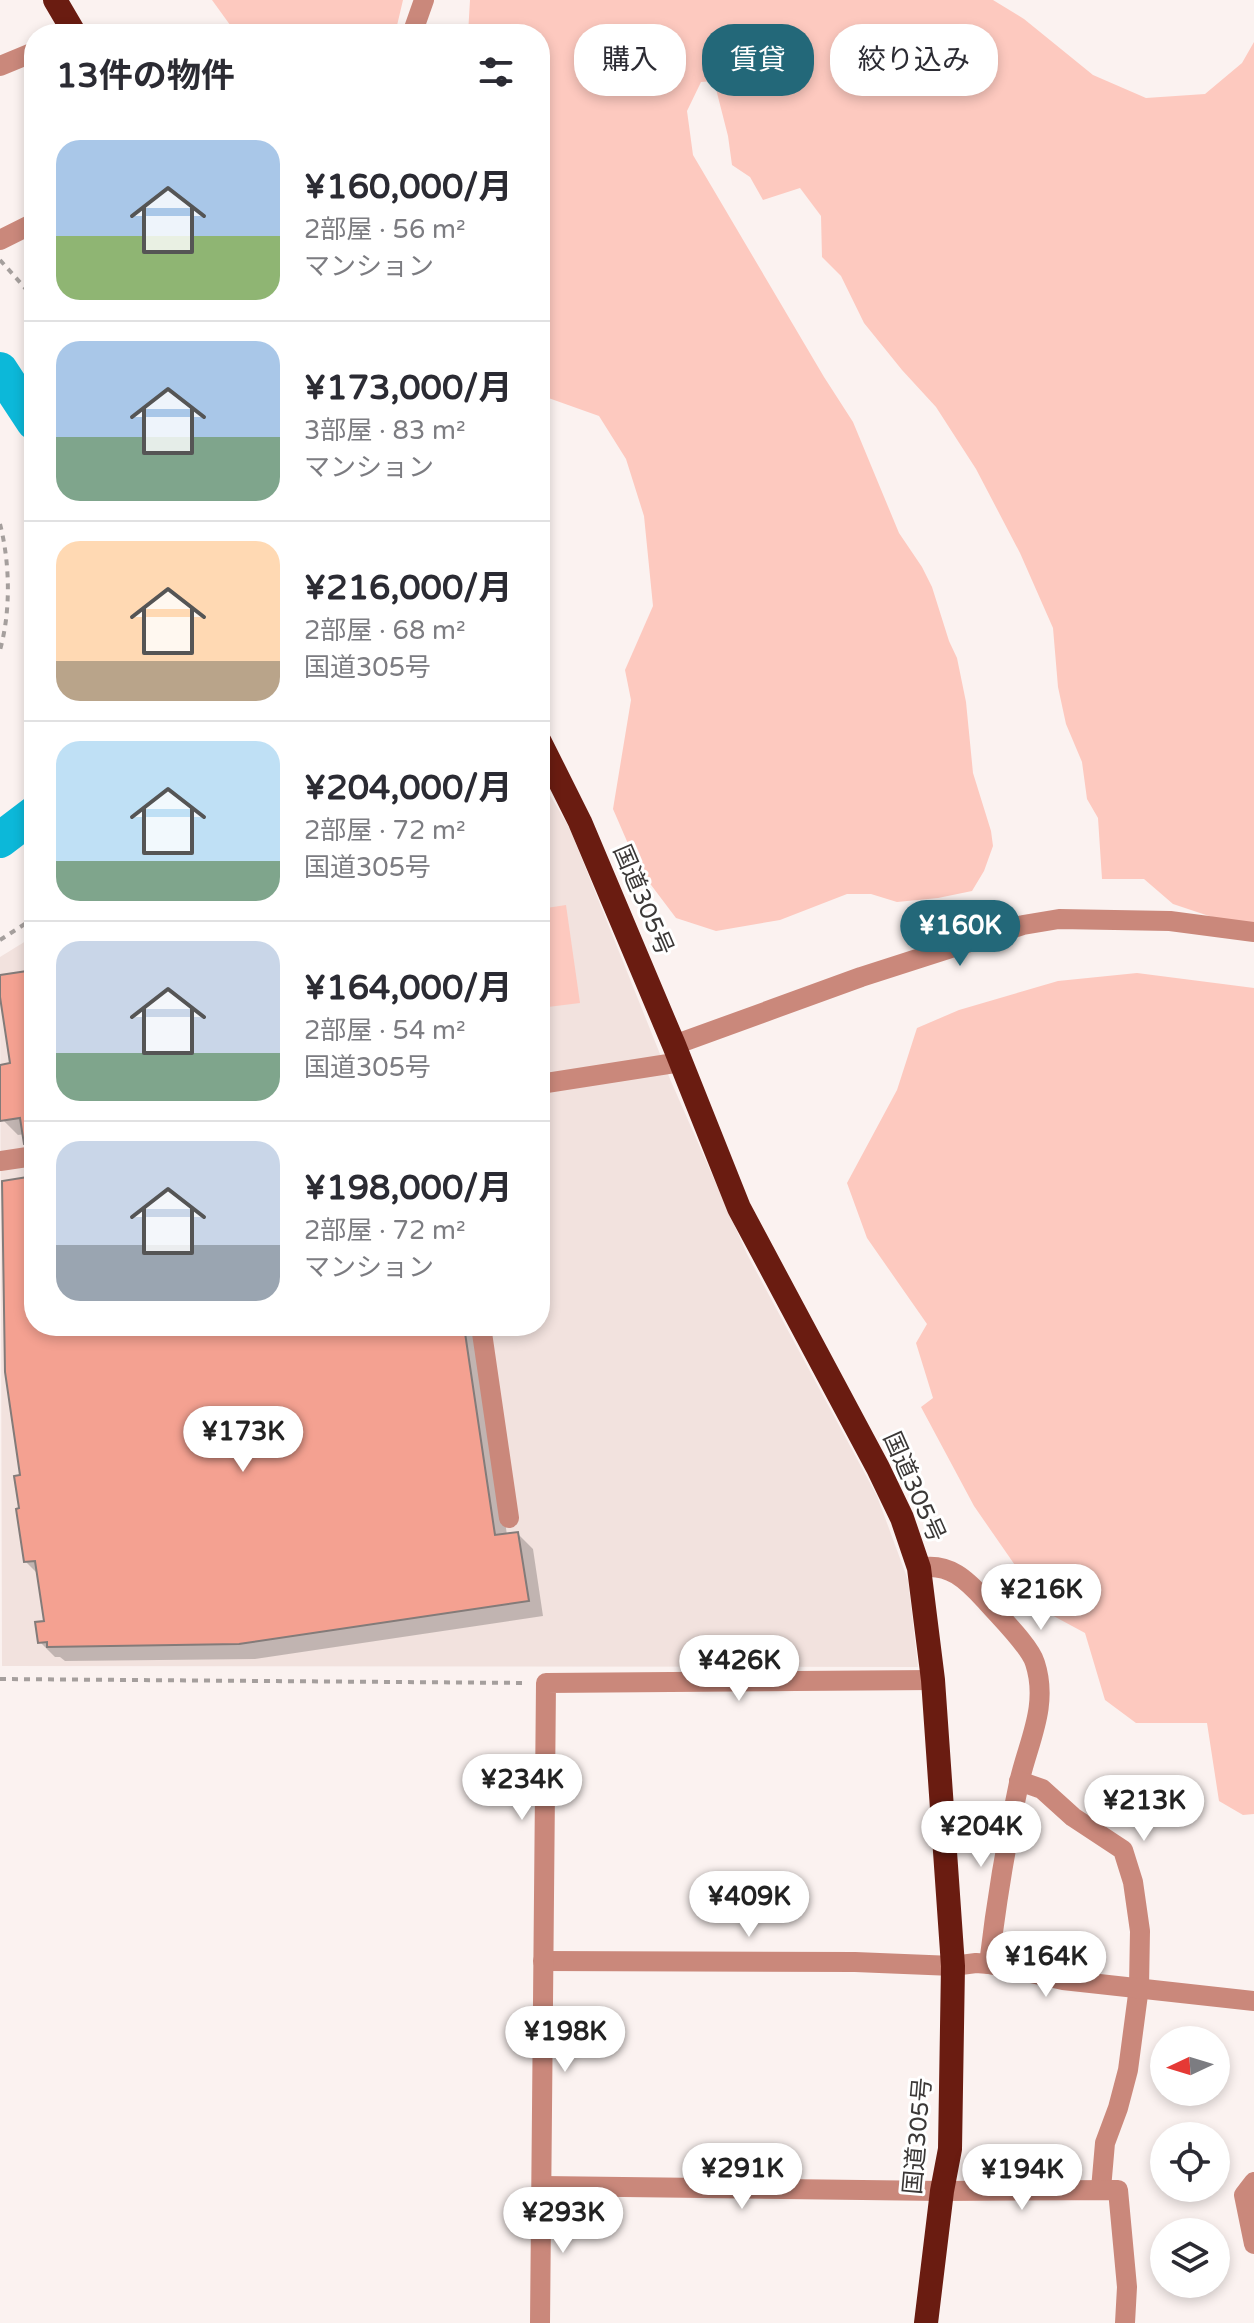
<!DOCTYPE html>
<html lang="ja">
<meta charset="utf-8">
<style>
body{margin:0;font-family:"Varela Round","Noto Sans JP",sans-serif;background:#f2f2f3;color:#2b2b33;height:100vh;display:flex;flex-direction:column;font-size:30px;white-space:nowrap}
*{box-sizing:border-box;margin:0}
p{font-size:26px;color:#7c7c81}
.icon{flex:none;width:44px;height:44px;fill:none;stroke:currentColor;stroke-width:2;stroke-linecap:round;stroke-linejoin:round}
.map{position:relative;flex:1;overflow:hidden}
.panel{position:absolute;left:24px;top:24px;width:526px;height:1312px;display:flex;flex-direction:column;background:#fff;border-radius:32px;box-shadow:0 4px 12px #0003}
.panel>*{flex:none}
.top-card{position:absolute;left:574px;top:24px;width:560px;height:72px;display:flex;gap:16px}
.needle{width:52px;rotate:266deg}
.tools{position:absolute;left:1150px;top:2026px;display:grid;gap:16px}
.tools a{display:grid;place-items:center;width:80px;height:80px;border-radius:50%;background:#fff;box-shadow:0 4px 12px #0003;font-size:40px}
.price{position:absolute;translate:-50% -68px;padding:0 18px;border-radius:28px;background:#fff;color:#222;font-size:26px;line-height:52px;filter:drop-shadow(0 2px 4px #0008)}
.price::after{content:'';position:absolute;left:50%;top:48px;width:24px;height:18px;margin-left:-12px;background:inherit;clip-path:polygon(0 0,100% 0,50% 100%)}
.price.on{background:#236879;color:#fff}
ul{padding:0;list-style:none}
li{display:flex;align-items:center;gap:24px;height:200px;padding:0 32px}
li+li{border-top:2px solid #e1e1e2}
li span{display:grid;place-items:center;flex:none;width:224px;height:160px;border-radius:24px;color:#555}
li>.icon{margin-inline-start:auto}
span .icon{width:96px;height:96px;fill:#fffc;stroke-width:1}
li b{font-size:34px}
h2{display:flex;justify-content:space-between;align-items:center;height:96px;padding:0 32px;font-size:34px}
.chip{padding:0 28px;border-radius:32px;background:#fff;box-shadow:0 4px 12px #0003;font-size:28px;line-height:72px}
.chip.on{background:#236879;color:#fff}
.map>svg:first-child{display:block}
.built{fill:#f2e2de}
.green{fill:#fdc9bf}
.shadow{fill:#0003}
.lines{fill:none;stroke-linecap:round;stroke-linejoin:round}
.river{stroke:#0cb8d9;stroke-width:36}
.building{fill:#f4a191;stroke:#837b79;stroke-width:2}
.path{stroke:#a59f9d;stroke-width:4;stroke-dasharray:6 6;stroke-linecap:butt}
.minor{stroke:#ca887b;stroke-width:20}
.highway{stroke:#6a1c11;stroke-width:24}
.labels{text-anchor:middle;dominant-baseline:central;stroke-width:6;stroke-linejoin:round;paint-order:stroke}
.street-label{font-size:24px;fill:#3b3837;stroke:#fff}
</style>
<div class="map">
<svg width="1254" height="2323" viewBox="0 0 1254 2323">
<rect width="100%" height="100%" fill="#fbf2f0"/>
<polygon class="built" points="540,778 570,829 670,1079 747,1254 877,1496 908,1580 918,1667 2,1666 0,957 34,936 34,1326 540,1326"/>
<g class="green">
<polygon points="212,0 403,0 395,34 234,34 233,29"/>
<polygon points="470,0 993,0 1024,19 1093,75 1146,98 1205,94 1242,63 1254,42 1254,924 1215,918 1173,904 1144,879 1102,879 1098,818 1087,799 1082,762 1066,724 1058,687 1053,628 1020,553 976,469 936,407 902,370 864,323 841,276 822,257 821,216 800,188 763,200 750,177 732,165 728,136 714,81 701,82 687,111 693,155 824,377 853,422 899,533 922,567 932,587 949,641 957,658 966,702 973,773 991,831 993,846 984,871 972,891 938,898 897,902 871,894 847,894 780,920 716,931 676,918 639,869 613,809 631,700 625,670 653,606 644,516 626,459 599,416 540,395 540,34 468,34"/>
<polygon points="566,905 580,1003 540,1008 540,909"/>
<polygon points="1137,973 1254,988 1254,1814 1243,1815 1219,1801 1207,1723 1136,1723 1105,1700 1085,1633 1048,1613 974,1506 921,1407 933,1398 916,1343 927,1324 867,1238 847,1183 897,1090 917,1028 959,1010 1058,981"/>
</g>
<g class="shadow">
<polygon points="34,972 34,1142 26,1134 18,1135 3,1120 0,1102 0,1067 12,1065 0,977"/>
<polygon points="34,1178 34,1326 476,1326 507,1535 518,1534 533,1549 543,1616 255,1659 65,1661 60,1657 55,1657 40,1642 46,1623 39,1575 25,1561 21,1510"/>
</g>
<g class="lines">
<g class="river">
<polyline points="0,370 34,422"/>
<polyline points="0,840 34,814"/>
</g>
</g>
<g class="building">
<polygon points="34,970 34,1143 24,1144 20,1118 0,1121 0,1065 10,1063 0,997 0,975"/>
<polygon points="34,1176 34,1326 464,1326 495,1535 518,1532 529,1601 239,1644 47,1647 47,1642 38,1643 35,1622 44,1621 35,1561 24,1562 16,1509 19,1508 14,1476 20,1475 5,1372 2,1181"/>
</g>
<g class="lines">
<g class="path">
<polyline points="0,260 34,298"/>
<path d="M0 524C10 563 11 611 0 650"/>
<polyline points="0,940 34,918"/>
<polyline points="0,1679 528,1683"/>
</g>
<g class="minor">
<polyline points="412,34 424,0"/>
<polyline points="0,66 34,52"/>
<polyline points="0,240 34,223"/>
<polyline points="674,1045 861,977 1023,925 1059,919 1170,921 1254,932"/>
<polyline points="540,1084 681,1062"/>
<polyline points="0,1161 34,1156"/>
<polyline points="481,1326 509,1518"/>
<path d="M919 1568C949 1562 967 1580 986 1601 999 1616 1030 1646 1035 1663 1049 1706 1028 1742 1019 1783 1006 1843 996 1904 989 1964"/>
<polyline points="1019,1781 1042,1789 1073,1817 1123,1850 1133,1882 1140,1931 1139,1987 1128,2070 1118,2108 1105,2143 1101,2189"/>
<polyline points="543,1961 855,1962 953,1966 976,1963 989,1964 1063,1980 1254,2001"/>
<polyline points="1254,2182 1244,2195 1254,2244"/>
<polyline points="543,2186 942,2191 1118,2190 1127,2287 1125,2323"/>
<polyline points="540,2323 546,1683 933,1680"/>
</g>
<g class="highway">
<polyline points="55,0 75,34"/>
<polyline points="540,742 580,822 674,1045 739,1208 878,1468 902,1518 919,1568 933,1680 953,1966 950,2149 942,2191 926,2323"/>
</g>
</g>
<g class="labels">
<g class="street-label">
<text transform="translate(643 900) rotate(67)">国道305号</text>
<text transform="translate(914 1487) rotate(66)">国道305号</text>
<text transform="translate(918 2136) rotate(-85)">国道305号</text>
</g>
</g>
</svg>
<div class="tools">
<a><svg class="needle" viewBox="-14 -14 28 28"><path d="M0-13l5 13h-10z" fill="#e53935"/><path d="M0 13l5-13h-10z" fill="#7c7c81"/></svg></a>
<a><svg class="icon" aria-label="locate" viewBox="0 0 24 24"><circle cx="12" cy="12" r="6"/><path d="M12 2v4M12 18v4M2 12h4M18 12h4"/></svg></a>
<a><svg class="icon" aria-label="layers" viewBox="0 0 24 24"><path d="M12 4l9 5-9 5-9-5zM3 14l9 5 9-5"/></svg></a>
</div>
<b class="price on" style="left:960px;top:968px">¥160K</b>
<b class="price" style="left:243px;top:1474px">¥173K</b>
<b class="price" style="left:1041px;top:1632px">¥216K</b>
<b class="price" style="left:739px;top:1703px">¥426K</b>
<b class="price" style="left:522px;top:1822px">¥234K</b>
<b class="price" style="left:1144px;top:1843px">¥213K</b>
<b class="price" style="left:981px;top:1869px">¥204K</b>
<b class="price" style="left:749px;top:1939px">¥409K</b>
<b class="price" style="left:1046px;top:1999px">¥164K</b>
<b class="price" style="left:565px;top:2074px">¥198K</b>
<b class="price" style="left:742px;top:2211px">¥291K</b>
<b class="price" style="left:1022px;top:2212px">¥194K</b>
<b class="price" style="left:563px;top:2255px">¥293K</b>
<div class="top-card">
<a class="chip">購入</a>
<a class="chip on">賃貸</a>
<a class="chip">絞り込み</a>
</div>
<section class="panel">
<h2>13件の物件<svg class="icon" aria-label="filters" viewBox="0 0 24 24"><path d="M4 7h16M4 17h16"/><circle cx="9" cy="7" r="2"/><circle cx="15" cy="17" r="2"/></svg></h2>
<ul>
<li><span style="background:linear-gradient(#a9c7e8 60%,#8fb573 0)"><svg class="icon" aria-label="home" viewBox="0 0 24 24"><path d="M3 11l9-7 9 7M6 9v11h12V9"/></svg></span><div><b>¥160,000/月</b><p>2部屋 · 56 m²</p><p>マンション</p></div></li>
<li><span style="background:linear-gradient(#a9c7e8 60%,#7fa58c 0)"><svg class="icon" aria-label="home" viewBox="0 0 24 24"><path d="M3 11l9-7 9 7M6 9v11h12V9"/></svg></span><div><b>¥173,000/月</b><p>3部屋 · 83 m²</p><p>マンション</p></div></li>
<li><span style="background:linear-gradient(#ffd9b3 75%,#b9a48a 0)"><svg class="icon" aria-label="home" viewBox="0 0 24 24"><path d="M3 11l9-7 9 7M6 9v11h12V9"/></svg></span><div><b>¥216,000/月</b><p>2部屋 · 68 m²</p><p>国道305号</p></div></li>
<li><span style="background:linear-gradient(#bfe0f5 75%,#7fa58c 0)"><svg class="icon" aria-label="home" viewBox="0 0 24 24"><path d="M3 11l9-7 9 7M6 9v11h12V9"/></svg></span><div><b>¥204,000/月</b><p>2部屋 · 72 m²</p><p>国道305号</p></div></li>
<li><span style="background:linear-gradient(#c9d6e8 70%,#7fa58c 0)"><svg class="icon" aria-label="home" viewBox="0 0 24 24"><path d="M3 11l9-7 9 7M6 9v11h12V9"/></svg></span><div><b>¥164,000/月</b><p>2部屋 · 54 m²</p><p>国道305号</p></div></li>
<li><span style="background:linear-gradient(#c9d6e8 65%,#9aa5b1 0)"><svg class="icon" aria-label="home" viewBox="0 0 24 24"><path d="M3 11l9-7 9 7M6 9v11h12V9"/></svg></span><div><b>¥198,000/月</b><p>2部屋 · 72 m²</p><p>マンション</p></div></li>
</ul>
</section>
</div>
